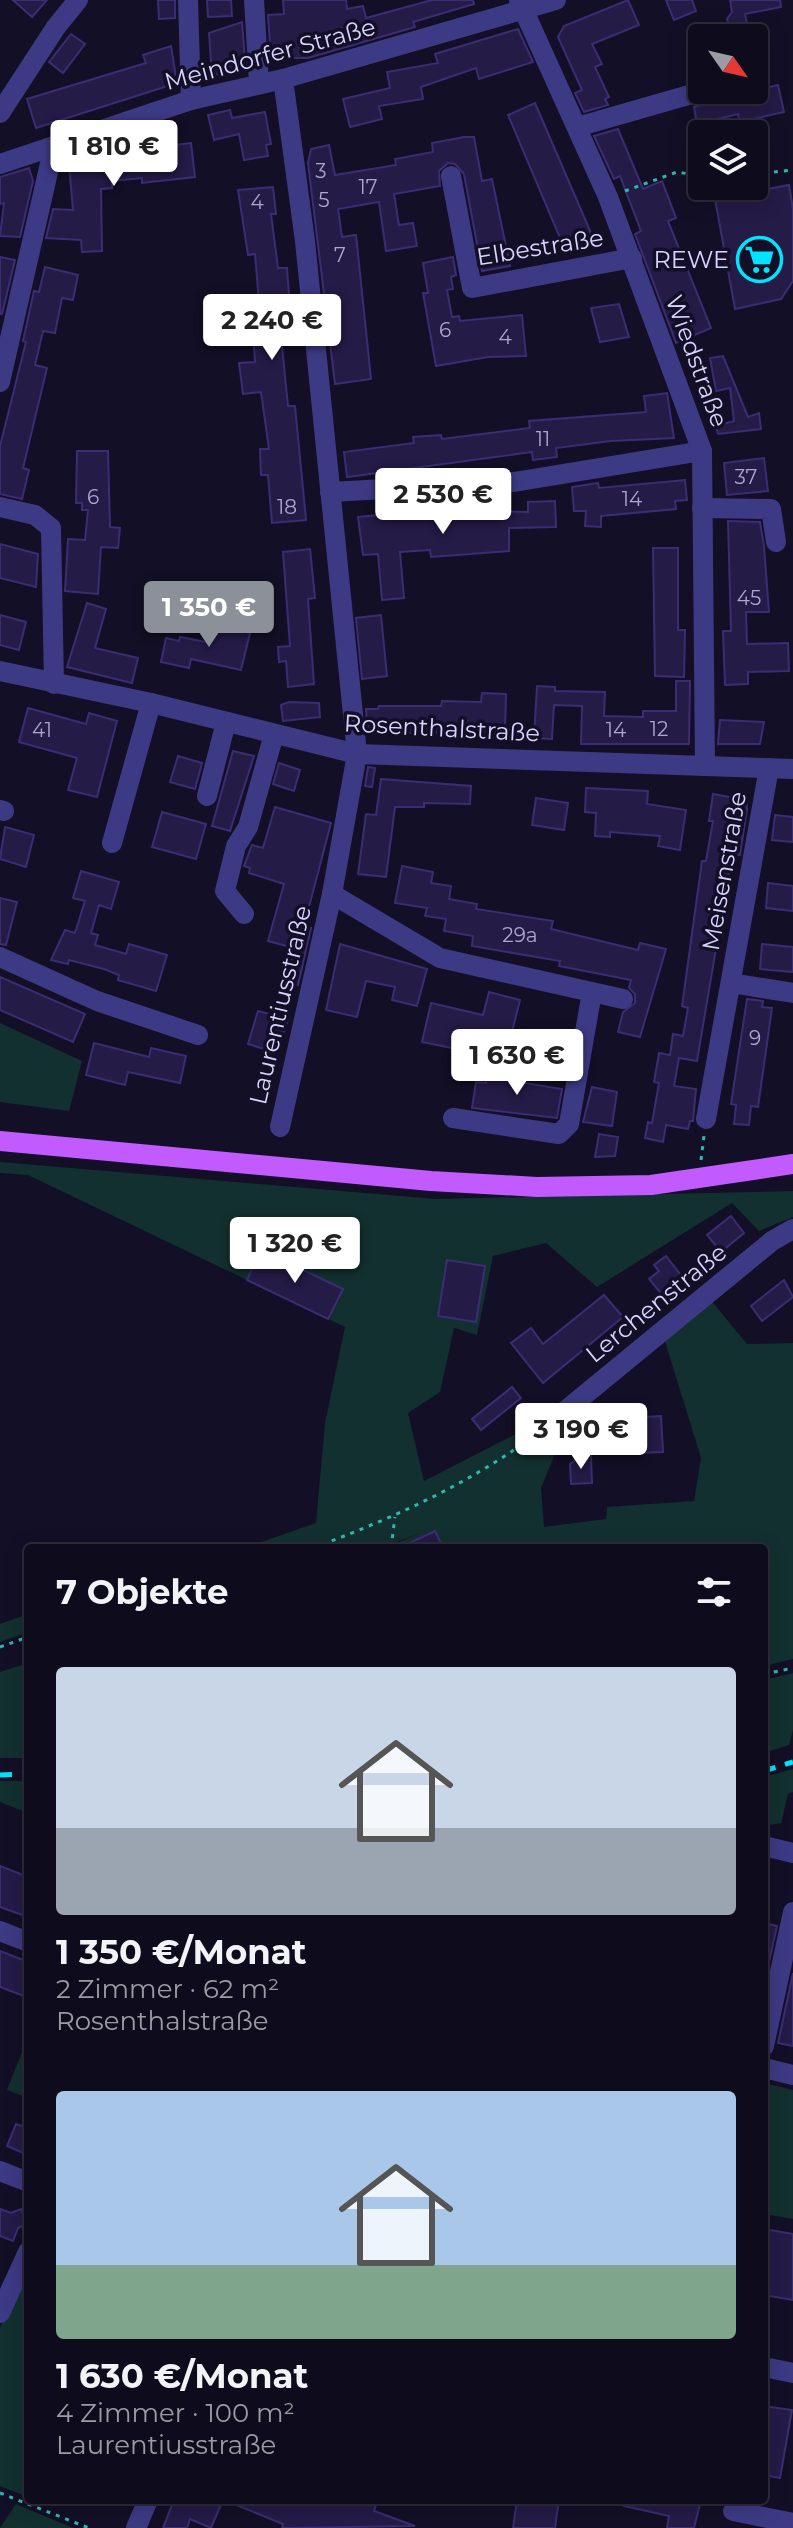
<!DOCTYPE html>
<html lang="de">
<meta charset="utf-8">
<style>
body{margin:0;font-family:Montserrat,sans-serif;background:#1c1929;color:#f1f3f6;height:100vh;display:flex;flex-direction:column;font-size:30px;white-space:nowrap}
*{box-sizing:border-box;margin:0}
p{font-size:26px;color:#9b9ba3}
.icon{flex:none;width:44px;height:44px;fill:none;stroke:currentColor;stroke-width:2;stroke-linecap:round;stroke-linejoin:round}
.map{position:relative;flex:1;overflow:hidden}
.sheet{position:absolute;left:24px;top:1544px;width:744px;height:960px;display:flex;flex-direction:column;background:#0e0b1c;border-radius:8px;box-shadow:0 4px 20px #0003,0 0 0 2px #2e2b3b}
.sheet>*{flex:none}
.needle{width:52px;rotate:124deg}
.buttons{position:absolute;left:688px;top:24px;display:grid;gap:16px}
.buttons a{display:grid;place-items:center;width:80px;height:80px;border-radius:8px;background:#0e0b1c;box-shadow:0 4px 20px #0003,0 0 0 2px #2e2b3b;font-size:40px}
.price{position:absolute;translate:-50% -68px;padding:0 18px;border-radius:8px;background:#fff;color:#222;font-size:26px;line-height:52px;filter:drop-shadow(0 2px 4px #0008)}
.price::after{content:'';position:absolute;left:50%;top:48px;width:24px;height:18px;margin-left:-12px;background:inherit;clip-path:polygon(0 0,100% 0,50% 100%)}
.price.active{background:#8c9099;color:#fff}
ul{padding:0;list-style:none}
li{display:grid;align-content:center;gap:16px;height:424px;padding:0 32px}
li span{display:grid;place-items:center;height:248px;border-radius:8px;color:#555}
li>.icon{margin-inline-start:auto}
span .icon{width:144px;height:144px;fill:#fffc;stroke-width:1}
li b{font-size:34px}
h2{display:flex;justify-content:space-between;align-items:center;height:96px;padding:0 32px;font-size:34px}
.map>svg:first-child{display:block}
.green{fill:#12302f}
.building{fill:#241b47;stroke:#3b2d73;stroke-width:2}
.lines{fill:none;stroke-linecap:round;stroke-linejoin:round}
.path{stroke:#2fb8b0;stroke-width:3;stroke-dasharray:4 6;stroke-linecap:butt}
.minor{stroke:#3d3a85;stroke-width:20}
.major{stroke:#c25bff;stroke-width:20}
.rail{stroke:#00e5ff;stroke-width:5;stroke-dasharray:12 10;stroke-linecap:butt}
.labels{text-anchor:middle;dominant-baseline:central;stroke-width:7;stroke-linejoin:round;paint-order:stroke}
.number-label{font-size:20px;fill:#aca6d1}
.street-label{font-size:24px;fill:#d9d4ff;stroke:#130f26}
.poi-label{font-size:24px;fill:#d9d4ff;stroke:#130f26;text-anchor:end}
</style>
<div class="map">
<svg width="793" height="2528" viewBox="0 0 793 2528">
<rect width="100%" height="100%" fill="#130f26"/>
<g class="green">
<polygon points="0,1023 82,1061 69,1111 0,1102"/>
<polygon points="0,1162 436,1199 793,1191 793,1217 759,1231 732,1203 597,1287 546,1243 493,1256 477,1335 454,1328 440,1392 408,1413 424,1481 545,1419 558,1447 541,1488 544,1527 606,1519 607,1507 694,1501 701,1458 664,1338 709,1298 747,1344 793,1343 793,1659 764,1666 764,1548 385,1548 418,1534 380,1548 244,1548 316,1523 325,1423 345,1327 28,1175 0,1173"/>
<polygon points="28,1614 28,1632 0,1642 0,1624"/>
<polygon points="28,1663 28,1758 0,1758 0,1672"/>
<polygon points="793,1673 793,1730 789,1745 764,1753 764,1680"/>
<polygon points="793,1769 793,1792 788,1794 781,1823 764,1826 764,1777"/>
<polygon points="0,1781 28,1781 28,1813 0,1802"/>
<polygon points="25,2044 28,2046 28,2098 7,2090"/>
<polygon points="764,2083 793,2090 793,2219 764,2214"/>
<polygon points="28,2267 28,2497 0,2486 0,2328"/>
<polygon points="16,2504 73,2528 0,2528"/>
</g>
<g class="building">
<polygon points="13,0 47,0 32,17"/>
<polygon points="158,0 175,0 175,18 159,19"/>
<polygon points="207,0 231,0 232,16 208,17"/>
<polygon points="283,0 346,0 347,9 363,6 366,18 432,0 473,0 474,4 413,22 415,27 308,58 271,58 268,15 284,14"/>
<polygon points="628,0 639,25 592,44 602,64 595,67 609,97 605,99 608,105 584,112 575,93 582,90 558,37 564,26"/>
<polygon points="666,0 692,0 696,11 674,20"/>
<polygon points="730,0 780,0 781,7 745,14 750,38 732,38 727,19 732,12"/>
<polygon points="242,22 245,60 240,60 240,73 212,75 209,33"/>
<polygon points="518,29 533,62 479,79 476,68 421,87 423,99 379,106 382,119 350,127 343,99 390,88 387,72 438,63 435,54"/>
<polygon points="71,34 85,44 63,73 49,62"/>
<polygon points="171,46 177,83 36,128 27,99 146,63 143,55"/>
<polygon points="778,85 784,112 740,122 738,114 697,124 694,107 710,102 718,94 719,99"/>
<polygon points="535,103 591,233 563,245 508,115"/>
<polygon points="230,110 232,118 265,112 271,144 266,145 268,156 244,160 239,134 214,140 208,115"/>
<polygon points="618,129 643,189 662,181 676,218 668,221 711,328 676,343 635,234 641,231 620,176 614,179 594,136"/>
<polygon points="464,137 474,137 482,181 492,179 510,266 482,271 464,174 455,164 448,163 439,171 440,186 394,194 399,225 413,223 417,246 386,251 379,202 338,209 342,237 356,235 371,379 335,384 308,163 311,149 329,145 335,175 396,165 395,159 433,152 432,143"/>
<polygon points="137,142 138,149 191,143 195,177 142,183 142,178 112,181 112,188 101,189 102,251 82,252 81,240 46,238 53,209 73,210 69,164 125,159 123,143"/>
<polygon points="29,168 33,181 20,237 0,236 4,203 0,204 0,177"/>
<polygon points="789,185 793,209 793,281 781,299 735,309 715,199"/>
<polygon points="273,187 276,214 271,214 278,268 287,268 289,295 278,296 282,346 288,406 295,406 306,520 272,523 268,475 261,475 260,449 269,449 261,392 243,394 239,363 255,362 252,315 260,314 255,254 248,255 238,190"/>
<polygon points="0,257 15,260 2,314 0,314"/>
<polygon points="453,257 456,275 451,277 453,289 447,290 452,317 459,316 460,321 522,315 526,356 488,357 436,366 423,293 428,293 423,263"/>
<polygon points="45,267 78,275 73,300 62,298 55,333 43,331 35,365 47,368 23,468 29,470 22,499 0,494 0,446 26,342 23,341 34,291 39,292"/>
<polygon points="619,304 629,337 600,342 591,308"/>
<polygon points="723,356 748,417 759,413 761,429 718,434 716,426 734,421 730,388 716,391 710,358"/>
<polygon points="667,393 674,438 611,441 556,448 557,457 533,460 532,452 347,477 344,452 414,443 413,437 441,435 442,439 530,428 529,421 646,412 644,396"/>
<polygon points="77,451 108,451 110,527 120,528 118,548 101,547 98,594 65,591 68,539 85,540 88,510 82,510 82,503 76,503"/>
<polygon points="764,458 768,491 727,495 724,463"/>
<polygon points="685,480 687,500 675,501 676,509 601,516 601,527 585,526 586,511 574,511 572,487 598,483 599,488"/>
<polygon points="555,501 556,527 509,528 509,551 431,557 430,550 400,552 404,598 382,600 378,554 363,555 358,517 410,512 410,516 458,510 528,512 528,502"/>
<polygon points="728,521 760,522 764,546 769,612 746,612 747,644 788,643 789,671 748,672 748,684 725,685 723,631 731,631"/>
<polygon points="0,544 38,554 36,587 0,578"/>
<polygon points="653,548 678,548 678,630 685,630 684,677 655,676"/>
<polygon points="310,549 315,598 308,599 314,684 288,687 286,661 279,662 278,647 290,646 283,552"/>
<polygon points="87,603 106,609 95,648 138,658 132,683 67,667"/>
<polygon points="0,615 26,622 19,650 0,645"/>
<polygon points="381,615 387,676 362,679 356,618"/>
<polygon points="210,624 250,633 241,670 191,659 189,668 161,662 166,638 179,641 180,637 206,642"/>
<polygon points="676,681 690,681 689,744 581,744 582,706 554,705 552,739 534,738 537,686 555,687 555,691 605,692 604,716 643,717 643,711 676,711"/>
<polygon points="482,693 506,694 505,731 368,734 366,709 378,709 379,706 441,706 442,701 481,702"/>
<polygon points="289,702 319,703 320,717 283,721 281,705"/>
<polygon points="28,708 86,724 89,713 117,721 97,797 68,790 77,758 19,742"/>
<polygon points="720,720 764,722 760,744 718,744"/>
<polygon points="233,751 254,756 230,831 212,826"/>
<polygon points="178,756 202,763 195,789 170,782"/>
<polygon points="279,763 300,770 294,791 273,784"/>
<polygon points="368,767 375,768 372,787 365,786"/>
<polygon points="381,779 471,786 470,804 424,803 424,807 395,807 386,877 358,874 366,814 376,815"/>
<polygon points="586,788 648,791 647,804 686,810 680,850 658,846 660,836 610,832 610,837 595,836 596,813 585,812"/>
<polygon points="713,794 746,800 747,809 740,855 732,854 697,1061 679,1058 674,1086 696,1089 693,1121 690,1121 688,1129 666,1125 663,1142 645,1138 648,1122 652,1123 659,1083 654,1082 659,1053 670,1055 673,1034 683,1036 688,1008 682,1006 702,861 706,861 713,821 709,821"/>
<polygon points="536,798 568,803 564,830 532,825"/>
<polygon points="275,807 331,823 304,926 311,928 298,985 286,982 294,948 268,941 284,884 249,873 250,868 244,866 252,845 263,848"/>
<polygon points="162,812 206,824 196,859 152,847"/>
<polygon points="775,815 793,817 793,842 772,840"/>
<polygon points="5,827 34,835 26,867 0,859"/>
<polygon points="402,866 433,872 431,883 451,886 449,899 477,904 476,909 553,921 551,929 638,950 640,943 666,949 640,1037 618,1032 623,1012 635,1003 635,994 629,988 631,980 559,966 560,961 472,946 473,936 444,931 446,919 425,916 427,908 395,903"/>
<polygon points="81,871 119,882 111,909 99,905 91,933 98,935 95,945 126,954 129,944 167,955 156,991 118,980 119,975 104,969 69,960 68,964 51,960 65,930 75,933 85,901 73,898"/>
<polygon points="768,883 793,886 793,911 766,908"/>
<polygon points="0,898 17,902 6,945 0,944"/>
<polygon points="340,944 427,969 417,1006 392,1000 395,987 366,981 357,1017 326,1010"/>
<polygon points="762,944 793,947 793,972 760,969"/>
<polygon points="0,977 85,1014 73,1042 0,1010"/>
<polygon points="489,992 520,1000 511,1036 486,1030 481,1054 422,1042 431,1003 483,1015"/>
<polygon points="747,999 763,1001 762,1007 772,1008 758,1107 751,1106 749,1125 734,1124 736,1105 731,1104"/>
<polygon points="258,1011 288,1019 277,1053 248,1044"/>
<polygon points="94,1043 149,1057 151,1048 186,1056 180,1083 128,1072 125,1085 86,1075"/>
<polygon points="488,1073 502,1075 501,1079 562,1089 557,1118 472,1108 476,1082 486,1083"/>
<polygon points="592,1087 617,1092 612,1126 583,1122"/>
<polygon points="599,1134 618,1137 615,1156 595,1157"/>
<polygon points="731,1216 744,1233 721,1252 707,1235"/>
<polygon points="261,1250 343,1289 328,1319 247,1280"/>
<polygon points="666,1256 684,1279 663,1296 649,1279 659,1271 654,1265"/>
<polygon points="447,1260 485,1266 476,1322 438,1316"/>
<polygon points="784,1280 793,1297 762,1321 751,1306"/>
<polygon points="604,1295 623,1317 543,1383 511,1343 531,1328 543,1344"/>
<polygon points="512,1387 521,1398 481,1430 472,1419"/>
<polygon points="661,1416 663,1452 609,1454 607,1419"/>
<polygon points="580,1456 591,1456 592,1483 571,1484 570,1464"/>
<polygon points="435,1531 443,1548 399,1548"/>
<polygon points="0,1866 28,1877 28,1917 0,1907"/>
<polygon points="764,1923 777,1926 764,1985"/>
<polygon points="0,1951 28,1962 24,1996 0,1987"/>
<polygon points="793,1973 793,2046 778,2043"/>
<polygon points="16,2124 28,2128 28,2155 7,2146"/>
<polygon points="0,2209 11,2213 21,2209 27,2224 18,2228 13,2241 0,2236"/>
<polygon points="764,2229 793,2234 793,2300 764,2295"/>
<polygon points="764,2406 792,2410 780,2478 764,2475"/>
<polygon points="174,2500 223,2500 211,2528 190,2519 187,2528 163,2528"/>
<polygon points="224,2500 378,2500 374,2511 415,2526 282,2528 283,2524"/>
<polygon points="517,2500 559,2500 555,2528 513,2528"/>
<polygon points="625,2500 701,2500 694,2528 667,2528 669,2516 624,2506"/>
</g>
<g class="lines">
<g class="path">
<polyline points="754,174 793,170"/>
<polyline points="625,191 677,172 702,176"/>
<polyline points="701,1160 704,1136"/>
<path d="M313 1548C393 1518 470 1484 539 1432"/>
<polyline points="391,1548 395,1517"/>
<polyline points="0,1647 28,1637"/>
<polyline points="764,1674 793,1668"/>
<polyline points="0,2493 89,2528"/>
</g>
<g class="minor">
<polyline points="188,0 191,100"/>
<polyline points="254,0 259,83"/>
<polyline points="519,0 608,197 702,451 705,766"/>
<polyline points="0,113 56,27 78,0"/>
<polyline points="577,127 706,90"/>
<polyline points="0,164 191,100 283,79 556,0"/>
<polyline points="451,176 472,288 632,258"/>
<polyline points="0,382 54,146"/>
<polyline points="330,492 514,482 702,451"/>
<polyline points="0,507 35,515 51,528 54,684"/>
<polyline points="702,508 771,509 776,542"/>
<polyline points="0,671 151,703 357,754 793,769"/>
<polyline points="207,796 226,722"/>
<polyline points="0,810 4,811"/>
<polyline points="112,843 151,703"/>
<polyline points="332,894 440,958 623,999"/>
<polyline points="244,914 225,891 236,846 248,827 274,734"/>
<polyline points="0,957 97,1001 198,1035"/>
<polyline points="731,983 793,993"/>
<polyline points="453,1118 559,1134 569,1124 592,992"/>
<polyline points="706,1119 769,768"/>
<polyline points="280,1127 332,894 357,754 305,241 283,79"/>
<polyline points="554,1420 772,1241 793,1229"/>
<polyline points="764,1846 793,1853"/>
<polyline points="0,1931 28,1942"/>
<polyline points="764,2046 793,1912"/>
<polyline points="764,2068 793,2075"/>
<polyline points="0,2171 28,2182"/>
<polyline points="0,2313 28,2252"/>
<polyline points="764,2367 793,2373"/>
<polyline points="733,2511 793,2523"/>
<polyline points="136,2528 148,2500"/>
</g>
<polyline class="major" points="0,1141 431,1181 537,1187 651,1185 793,1164"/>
<g class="rail">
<polyline points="764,1771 793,1762"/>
<polyline points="0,1775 28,1774"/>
</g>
</g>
<defs>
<symbol id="supermarket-ring" viewBox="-11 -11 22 22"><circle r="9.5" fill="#130f26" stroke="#00e5ff" stroke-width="1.5"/><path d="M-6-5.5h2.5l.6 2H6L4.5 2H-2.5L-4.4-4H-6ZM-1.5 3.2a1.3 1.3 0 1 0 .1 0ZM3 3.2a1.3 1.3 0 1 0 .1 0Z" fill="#00e5ff"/></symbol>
</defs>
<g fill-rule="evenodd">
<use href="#supermarket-ring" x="734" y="234" width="51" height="51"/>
</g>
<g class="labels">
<g class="number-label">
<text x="321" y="171">3</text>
<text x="368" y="187">17</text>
<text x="324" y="200">5</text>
<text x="257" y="202">4</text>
<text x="340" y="255">7</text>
<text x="445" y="330">6</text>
<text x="505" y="337">4</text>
<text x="543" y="439">11</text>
<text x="746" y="477">37</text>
<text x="93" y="497">6</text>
<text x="632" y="499">14</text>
<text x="287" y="507">18</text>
<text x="749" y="598">45</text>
<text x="659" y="729">12</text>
<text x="42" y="730">41</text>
<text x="616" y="730">14</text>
<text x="520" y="935">29a</text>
<text x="755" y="1038">9</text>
</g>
<g class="street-label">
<text transform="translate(270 54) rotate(-15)">Meindorfer Straße</text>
<text transform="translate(540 247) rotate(-9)">Elbestraße</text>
<text transform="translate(697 361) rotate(70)">Wiedstraße</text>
<text transform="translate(442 728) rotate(3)">Rosenthalstraße</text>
<text transform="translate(724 871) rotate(-80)">Meisenstraße</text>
<text transform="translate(280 1005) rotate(-77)">Laurentiusstraße</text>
<text transform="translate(656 1303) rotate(-39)">Lerchenstraße</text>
</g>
<g class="poi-label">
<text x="729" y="259">REWE</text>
</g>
</g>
</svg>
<div class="buttons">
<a><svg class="needle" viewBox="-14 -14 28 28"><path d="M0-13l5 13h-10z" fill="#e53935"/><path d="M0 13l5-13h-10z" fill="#9b9ba3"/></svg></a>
<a><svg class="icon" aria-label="layers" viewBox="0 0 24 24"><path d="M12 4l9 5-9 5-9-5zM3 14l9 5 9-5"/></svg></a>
</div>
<b class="price" style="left:114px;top:188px">1 810 €</b>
<b class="price" style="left:272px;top:362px">2 240 €</b>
<b class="price" style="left:443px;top:536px">2 530 €</b>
<b class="price active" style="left:209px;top:649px">1 350 €</b>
<b class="price" style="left:517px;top:1097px">1 630 €</b>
<b class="price" style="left:295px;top:1285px">1 320 €</b>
<b class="price" style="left:581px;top:1471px">3 190 €</b>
<section class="sheet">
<h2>7 Objekte<svg class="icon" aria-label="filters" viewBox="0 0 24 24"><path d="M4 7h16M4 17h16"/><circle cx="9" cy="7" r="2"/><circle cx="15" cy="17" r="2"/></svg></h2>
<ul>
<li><span style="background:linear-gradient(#c9d6e8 65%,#9aa5b1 0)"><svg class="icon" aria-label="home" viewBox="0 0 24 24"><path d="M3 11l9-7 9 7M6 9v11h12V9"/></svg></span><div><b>1 350 €/Monat</b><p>2 Zimmer · 62 m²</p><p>Rosenthalstraße</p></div></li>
<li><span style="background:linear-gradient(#a9c7e8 70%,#7fa58c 0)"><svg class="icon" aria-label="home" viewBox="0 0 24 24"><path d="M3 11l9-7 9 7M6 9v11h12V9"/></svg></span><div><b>1 630 €/Monat</b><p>4 Zimmer · 100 m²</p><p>Laurentiusstraße</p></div></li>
</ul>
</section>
</div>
